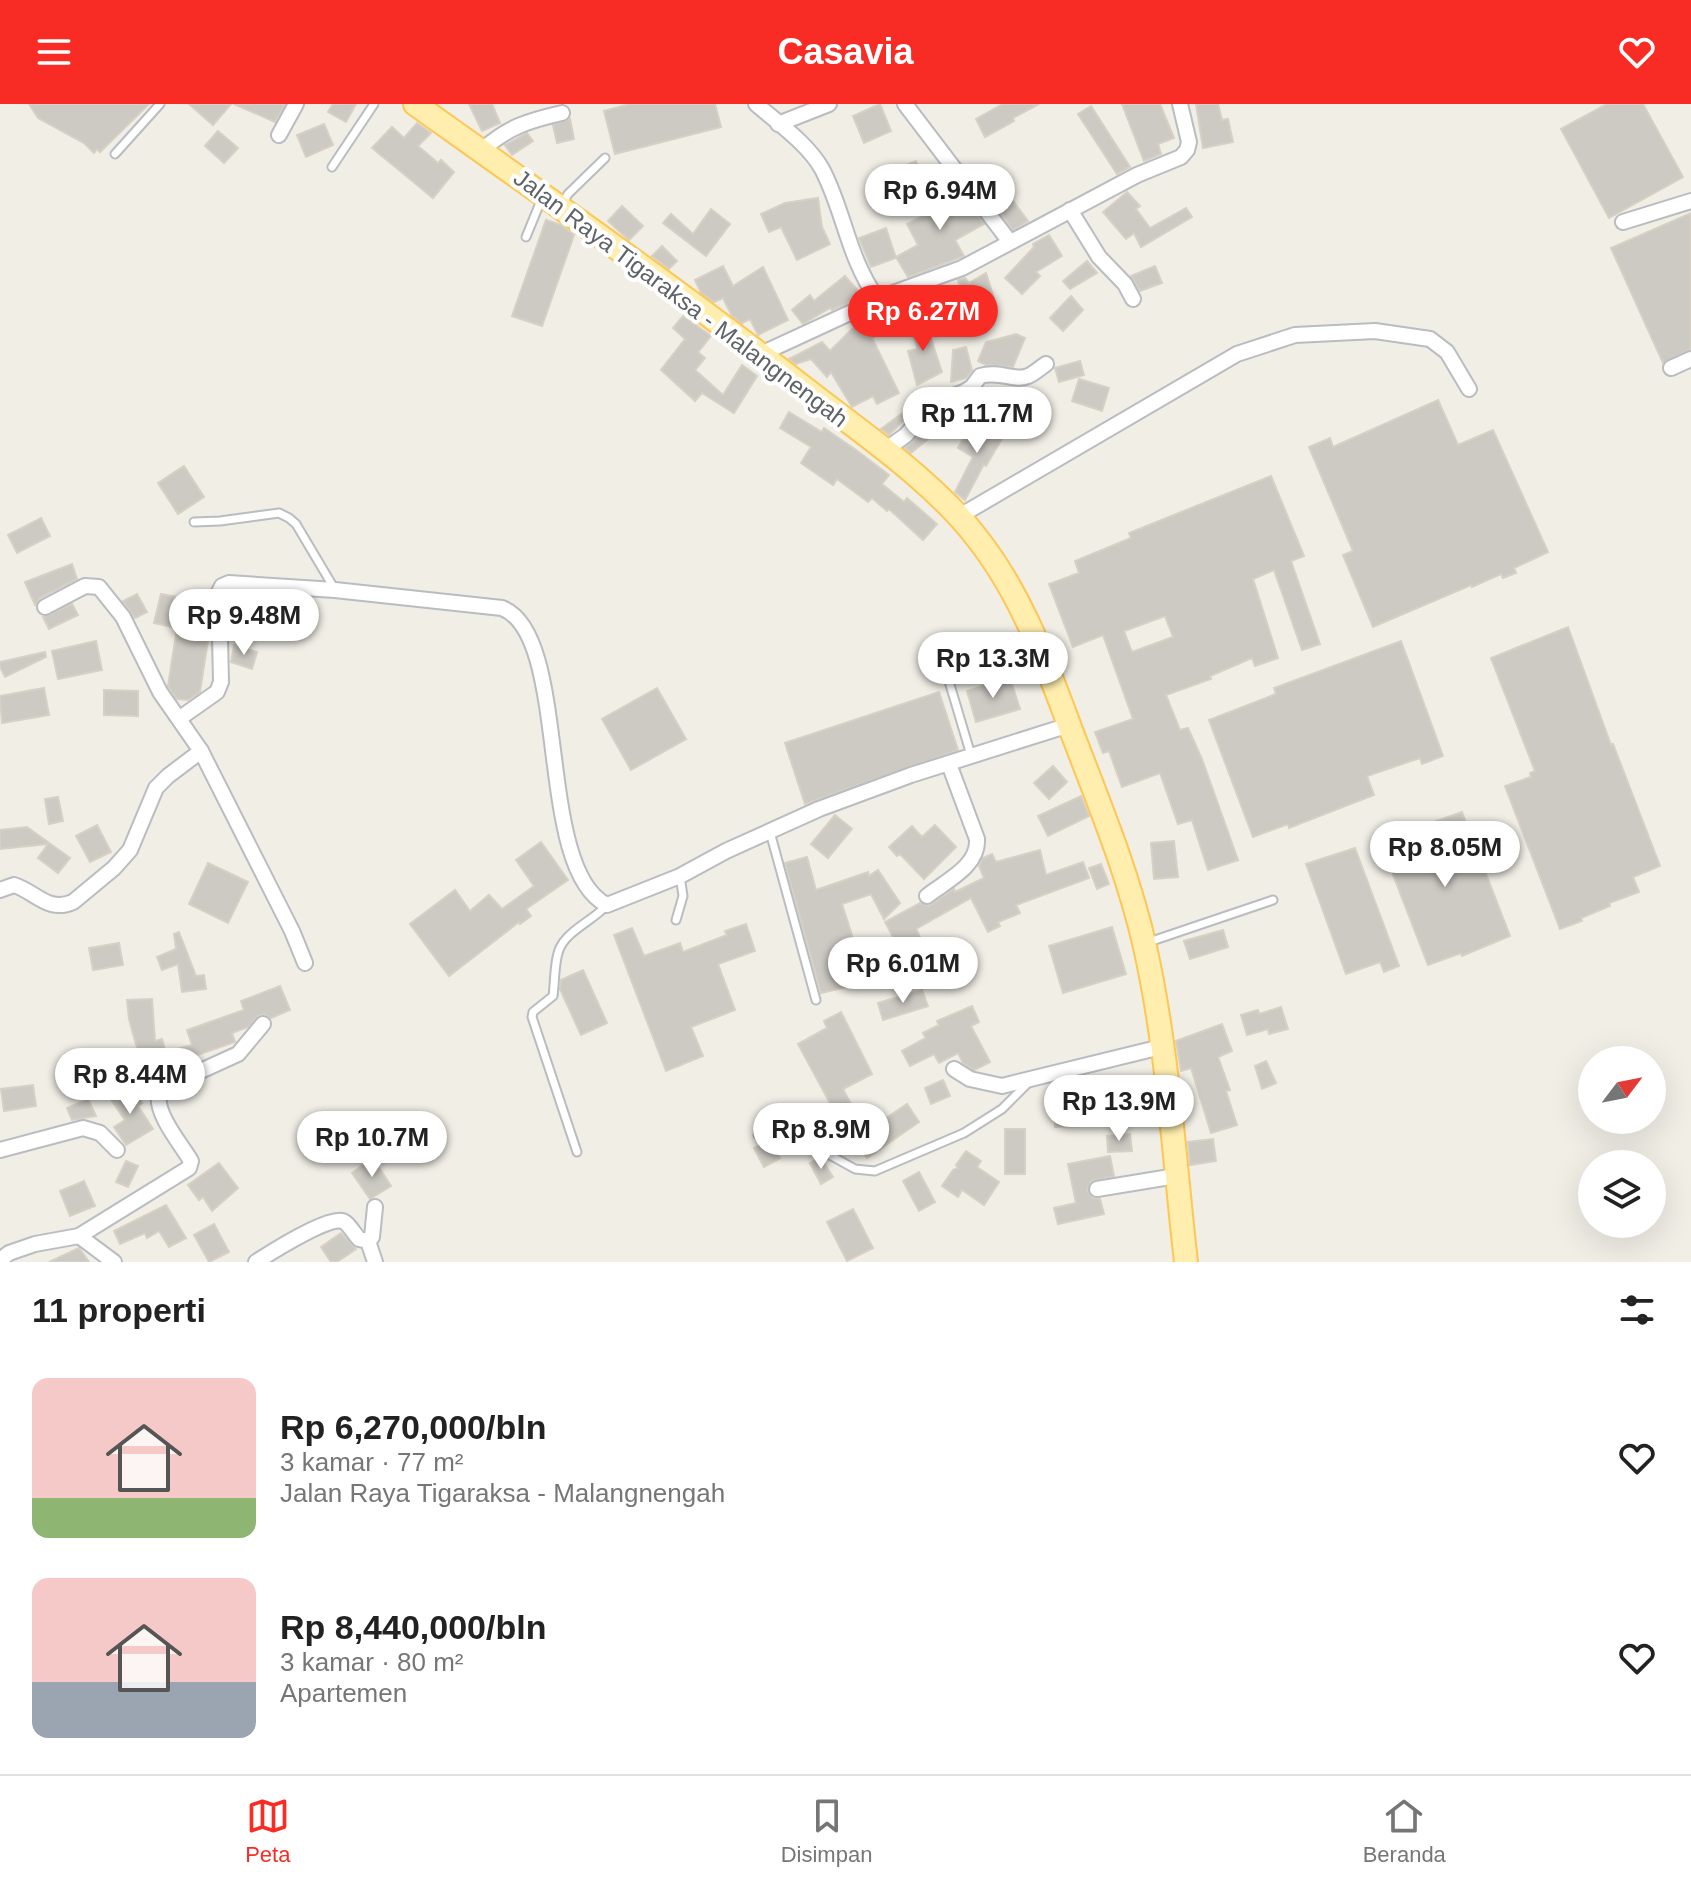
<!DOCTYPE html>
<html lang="id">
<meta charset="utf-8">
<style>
body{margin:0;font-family:Arial,sans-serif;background:#f6f6f6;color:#222;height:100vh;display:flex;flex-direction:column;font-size:30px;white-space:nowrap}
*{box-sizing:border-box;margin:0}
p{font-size:26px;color:#767676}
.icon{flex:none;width:44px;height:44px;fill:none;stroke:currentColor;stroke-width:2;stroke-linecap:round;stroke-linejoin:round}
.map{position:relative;height:1158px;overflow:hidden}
.details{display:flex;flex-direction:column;background:#fff;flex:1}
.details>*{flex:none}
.needle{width:52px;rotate:58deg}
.tools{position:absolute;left:1578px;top:942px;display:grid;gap:16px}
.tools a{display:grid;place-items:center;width:88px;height:88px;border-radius:50%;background:#fff;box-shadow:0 8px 32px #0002;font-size:40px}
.price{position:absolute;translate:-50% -68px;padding:0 18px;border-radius:28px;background:#fff;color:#222;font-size:26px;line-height:52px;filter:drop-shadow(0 2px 4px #0008)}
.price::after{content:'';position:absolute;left:50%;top:48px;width:24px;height:18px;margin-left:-12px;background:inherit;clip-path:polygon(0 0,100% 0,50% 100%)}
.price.active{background:#f92c25;color:#fff}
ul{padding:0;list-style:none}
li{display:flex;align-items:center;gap:24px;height:200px;padding:0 32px}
li span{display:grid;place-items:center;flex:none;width:224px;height:160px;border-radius:16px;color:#555}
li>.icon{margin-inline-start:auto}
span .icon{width:96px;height:96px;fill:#fffc;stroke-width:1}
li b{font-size:34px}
h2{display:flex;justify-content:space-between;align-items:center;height:96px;padding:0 32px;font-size:34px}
header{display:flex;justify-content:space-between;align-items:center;height:104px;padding:0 32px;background:#f92c25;color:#fff;font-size:36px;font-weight:700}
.tab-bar{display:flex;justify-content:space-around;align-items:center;height:112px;border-top:2px solid #e0e0e0;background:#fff;font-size:22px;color:#767676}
.tab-bar a{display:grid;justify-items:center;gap:4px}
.tab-bar .active{color:#f92c25}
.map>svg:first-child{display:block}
.building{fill:#cdc9c3;stroke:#d7d0c4;stroke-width:2;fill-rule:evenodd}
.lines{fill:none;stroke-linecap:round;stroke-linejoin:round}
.lane-casing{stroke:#b9bcc1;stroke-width:11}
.street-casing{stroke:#b9bcc1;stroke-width:18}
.primary-casing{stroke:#fec653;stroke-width:26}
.lane{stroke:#fff;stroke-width:7}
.street{stroke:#fff;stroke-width:14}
.primary{stroke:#ffeeae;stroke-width:22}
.labels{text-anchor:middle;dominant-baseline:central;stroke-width:8;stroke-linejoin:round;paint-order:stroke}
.street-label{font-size:24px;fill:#5e6368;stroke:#fff}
</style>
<header><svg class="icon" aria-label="menu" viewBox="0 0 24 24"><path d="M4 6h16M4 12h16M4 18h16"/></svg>Casavia<svg class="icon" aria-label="heart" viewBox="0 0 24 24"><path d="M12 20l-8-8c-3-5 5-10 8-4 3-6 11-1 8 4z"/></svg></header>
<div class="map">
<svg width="1691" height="1158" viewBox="0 0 1691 1158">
<rect width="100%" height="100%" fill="#f1eee6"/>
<g class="building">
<polygon points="29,0 149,0 100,48 97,45 94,49 84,39 38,14"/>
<polygon points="189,0 231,0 213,21"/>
<polygon points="234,0 285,0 275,18"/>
<polygon points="333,0 356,0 346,18 328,8"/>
<polygon points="469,0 492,0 500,19 482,27"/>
<polygon points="630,0 715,0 721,23 615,50 604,7"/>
<polygon points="880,0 891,27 864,39 853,12"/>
<polygon points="1003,0 1039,0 1013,14 1014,17 985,33 976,15"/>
<polygon points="1122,0 1160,0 1174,34 1158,40 1161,50 1144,57"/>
<polygon points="1196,0 1218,0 1222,16 1228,15 1233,38 1203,44"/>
<polygon points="1607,0 1643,0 1683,73 1609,114 1561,25"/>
<polygon points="1091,2 1130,63 1117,70 1078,10"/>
<polygon points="570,15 574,35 557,39 553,21"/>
<polygon points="417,19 431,29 418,42 438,59 441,56 454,68 433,94 372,44 392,23 404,34"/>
<polygon points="324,20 333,41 306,53 297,31"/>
<polygon points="218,27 238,44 224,59 205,42"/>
<polygon points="527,29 533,37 512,51 505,41"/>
<polygon points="916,57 926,82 898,93 888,68"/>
<polygon points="948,73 961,97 964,94 984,120 955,136 964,152 908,173 896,153 918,141 907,120 945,101 934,80"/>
<polygon points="1005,86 1028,117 1013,126 991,96"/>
<polygon points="1127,88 1140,102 1136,105 1150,124 1186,104 1192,113 1141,143 1134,129 1126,135 1103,108"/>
<polygon points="818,94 822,123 830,140 797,156 781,123 769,128 761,110 785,99"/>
<polygon points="622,102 643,122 629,136 608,117"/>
<polygon points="711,105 730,120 706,152 663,119 671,110 693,130"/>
<polygon points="1691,109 1691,245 1663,259 1611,144"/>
<polygon points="546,116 561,121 574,131 542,222 512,212"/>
<polygon points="886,124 896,154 871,163 859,134"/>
<polygon points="1049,131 1062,152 1036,168 1040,172 1022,190 1005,174 1034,143 1033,140"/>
<polygon points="662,142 677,157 669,165 652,152"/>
<polygon points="1087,157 1097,169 1070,185 1063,177"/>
<polygon points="723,162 733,182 763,163 788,216 758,231 750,215 742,219 732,212 723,194 714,198 701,189 695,176"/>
<polygon points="1155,162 1162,179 1140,187 1131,172"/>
<polygon points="986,169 994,194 980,198 980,222 954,221 955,204 966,205 958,176 965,174 969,179"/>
<polygon points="845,172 860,189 847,199 832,206 830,204 803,220 792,206 810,191 814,197"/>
<polygon points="1071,192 1083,206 1063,227 1050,214"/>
<polygon points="876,210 888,225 872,234 899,289 877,300 873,292 852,303 831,268 827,273 811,255 796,260 789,255 822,238 830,247 858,219"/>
<polygon points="683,212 711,232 698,248 705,254 695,266 723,291 742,261 757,272 734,309 702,289 695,297 661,266 685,235 673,224"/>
<polygon points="924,214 942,268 917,281 908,247 918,245 909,219"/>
<polygon points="1016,230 1025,234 1013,263 986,261 978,257 986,238"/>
<polygon points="966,243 972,266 966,274 951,278 953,246"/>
<polygon points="1080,257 1084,271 1059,278 1055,264"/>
<polygon points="1079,275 1109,284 1102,307 1072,297"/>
<polygon points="1438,296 1458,341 1493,326 1548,448 1514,464 1516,469 1503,474 1501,470 1472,483 1471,481 1373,523 1343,451 1353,447 1309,343 1330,334 1333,343"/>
<polygon points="908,305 911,309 889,331 881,325"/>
<polygon points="789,308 822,328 824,324 856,346 889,371 882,380 904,398 907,394 937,420 923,436 889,405 887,407 872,394 868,398 837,375 833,381 801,359 811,343 780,324"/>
<polygon points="972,319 1003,333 986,362 984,360 965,396 955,388 973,353 958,344"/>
<polygon points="925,324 932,332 911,349 905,344"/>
<polygon points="184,362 204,393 178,410 158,379"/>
<path d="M1271 372 1304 452 1291 457 1320 540 1302 546 1274 466 1253 475 1278 554 1255 562 1252 554 1210 572 1211 575 1166 591 1180 626 1188 624 1202 655 1238 756 1208 766 1192 716 1178 720 1160 669 1122 683 1109 647 1103 649 1095 628 1133 615 1103 531 1073 543 1049 480 1079 469 1075 457 1131 434 1129 429ZM1165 512 1173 533 1132 548 1124 527Z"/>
<polygon points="41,414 50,432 17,449 8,431"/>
<polygon points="72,460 77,475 40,494 35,501 25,478"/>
<polygon points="137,490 147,508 135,514 123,497"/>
<polygon points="161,490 200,497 195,528 209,530 200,588 188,596 177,595 168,582 177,524 154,519"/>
<polygon points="72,500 78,511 49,525 43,513"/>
<polygon points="1568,523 1611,641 1613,640 1660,762 1633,773 1639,788 1609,799 1610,802 1581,814 1582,817 1560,825 1505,682 1531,673 1530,669 1535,667 1491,554"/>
<polygon points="96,537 102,566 58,575 52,547"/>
<polygon points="1401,537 1443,652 1422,660 1420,654 1367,672 1374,691 1289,724 1288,720 1253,733 1209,616 1276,590 1274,584"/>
<polygon points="234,541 257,548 252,565 231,558"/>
<polygon points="45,548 46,553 5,573 0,563 0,558"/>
<polygon points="1010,574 1020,605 976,618 967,587"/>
<polygon points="44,584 49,611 2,619 0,592"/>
<polygon points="657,584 686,635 631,666 602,615"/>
<polygon points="104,586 138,587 138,612 104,611"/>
<polygon points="939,588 958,646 805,700 785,639"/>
<polygon points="1053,662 1067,678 1049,695 1034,679"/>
<polygon points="1081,692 1089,712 1048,732 1038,712"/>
<polygon points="58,693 63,717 49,720 45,695"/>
<polygon points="1462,708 1510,832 1462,852 1461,849 1428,861 1380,737"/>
<polygon points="835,711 852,725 828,754 811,740"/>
<polygon points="97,721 111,748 90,758 76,732"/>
<polygon points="935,721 956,743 924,775 900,750 897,752 889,743 912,722 922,733"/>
<polygon points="27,723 70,754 58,769 38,754 48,740 0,745 0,726"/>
<polygon points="1174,737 1178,773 1154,775 1151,739"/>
<polygon points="541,738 568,776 526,805 531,812 520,820 519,818 449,872 410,820 455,786 470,807 489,791 502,805 534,782 516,756"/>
<polygon points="1355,744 1399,862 1384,868 1380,858 1346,870 1306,760"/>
<polygon points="1040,746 1046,771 1083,758 1089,774 1016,801 1020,809 998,818 1000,822 988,828 971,794 916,825 925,843 904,854 885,818 920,799 929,802 954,785 955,788 984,774 979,762 983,754 992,750 996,758"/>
<polygon points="807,753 816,786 868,768 869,772 878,766 900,799 884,815 871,790 842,800 867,878 821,889 785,759"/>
<polygon points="208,759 248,778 228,819 189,800"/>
<polygon points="1101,760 1109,780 1097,785 1089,764"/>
<polygon points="746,820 755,847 718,860 735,906 691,923 703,952 666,967 614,831 632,824 644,852 680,839 683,848 727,831 725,827"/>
<polygon points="1112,823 1126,870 1063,889 1049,842"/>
<polygon points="1223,826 1228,843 1190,855 1184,837"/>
<polygon points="179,828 196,872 204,871 206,885 182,888 178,860 162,866 157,853 176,845 174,830"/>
<polygon points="119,839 123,861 93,866 89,844"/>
<polygon points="583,866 607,919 581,931 560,885 561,876"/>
<polygon points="280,882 290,906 271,914 265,910 259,911 248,923 232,929 235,938 183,956 183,964 152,973 146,950 140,952 135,937 129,915 127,896 152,895 155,937 162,935 166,948 192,941 187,926 244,906 241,897"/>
<polygon points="922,886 928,902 883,916 878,899"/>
<polygon points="972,902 979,918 971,922 990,958 974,966 963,959 958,949 939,959 934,950 910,962 902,947 926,934 923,929 939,921 937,917"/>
<polygon points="1281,903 1288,925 1269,930 1268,925 1247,931 1241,911 1258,906 1259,910"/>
<polygon points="841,908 872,970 843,985 866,1028 907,1000 919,1018 867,1054 847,1026 845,1027 798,940 827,924 824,917"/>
<polygon points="1222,920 1232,947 1218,953 1230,986 1226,987 1237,1021 1211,1029 1191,964 1181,967 1176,937"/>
<polygon points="1266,957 1276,979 1262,985 1255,962"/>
<polygon points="943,976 950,992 931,1000 925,984"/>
<polygon points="33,981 36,1002 4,1007 1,985"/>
<polygon points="130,981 142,999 138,1002 153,1025 126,1041 114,1023 125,1016 110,994"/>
<polygon points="1109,982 1111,1021 1055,1023 1053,983"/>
<polygon points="88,995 96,1012 72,1016 67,1004"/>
<rect x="1005" y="1025" width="20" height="45"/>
<polygon points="1130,1030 1132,1047 1108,1048 1107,1032"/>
<polygon points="1213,1035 1216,1057 1190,1061 1188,1038"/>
<polygon points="767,1038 771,1038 780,1054 764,1063 754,1044"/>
<polygon points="966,1047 981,1057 977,1063 999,1078 984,1101 962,1086 958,1093 942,1082 953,1066 958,1064 956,1061"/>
<polygon points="1110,1052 1114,1072 1091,1077 1087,1086 1093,1094 1100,1095 1104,1110 1058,1120 1054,1104 1076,1099 1068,1060"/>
<polygon points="820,1053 833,1073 821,1080 810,1059"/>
<polygon points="373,1054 391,1082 370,1095 352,1069"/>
<polygon points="126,1057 138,1062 128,1083 116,1078"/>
<polygon points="219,1059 238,1084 212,1107 203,1093 199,1096 188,1081"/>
<polygon points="919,1068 935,1098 919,1107 903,1077"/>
<polygon points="84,1077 95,1102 70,1112 60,1087"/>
<polygon points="166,1101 186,1134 169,1143 159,1127 147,1134 145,1129 120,1140 114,1127"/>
<polygon points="853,1105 873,1144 847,1157 827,1118"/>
<polygon points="214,1120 229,1148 209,1158 194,1131"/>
<polygon points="341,1129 356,1145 337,1158 331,1158 321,1143"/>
<polygon points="79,1144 89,1158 49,1158"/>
</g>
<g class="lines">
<defs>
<g id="lane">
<polyline points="115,50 160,0"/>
<polyline points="332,63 374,0"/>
<polyline points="563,99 568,90 605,54"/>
<polyline points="526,133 542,94"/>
<polyline points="194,418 220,417 279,409 289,414 296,420 334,484"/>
<polyline points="942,554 971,651"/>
<polyline points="770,728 816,896"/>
<polyline points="676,816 683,792 680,772"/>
<polyline points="1146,839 1273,796"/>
<polyline points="758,1031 781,1031 803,1036 855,1065 875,1067 964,1029 1002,1005 1027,980"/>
<path d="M577 1048 532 913 533 908 553 892C555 878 554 859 559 846 566 827 594 816 607 801"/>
</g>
<g id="street">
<path d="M756 0C778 19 808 40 822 65 845 109 847 152 878 196"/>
<polyline points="905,0 1010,138"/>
<polyline points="778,20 829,0"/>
<polyline points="279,31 296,0"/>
<path d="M481 47C508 23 527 17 562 9"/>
<polyline points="1070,106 1099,153 1125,180 1133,195"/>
<polyline points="1623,118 1691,97"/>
<polyline points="761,250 893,189 962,164 1137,71 1181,53 1187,46 1189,38 1180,0"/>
<polyline points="1671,264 1691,255"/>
<path d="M884 347 906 331 932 300 964 288 972 283 980 272C1000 266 1015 278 1028 272 1034 270 1041 263 1046 260"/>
<polyline points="958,413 1237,250 1295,231 1375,227 1430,235 1447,248 1469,285"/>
<polyline points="45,503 85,482 99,483 123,513 160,588 201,647 292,827 305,859"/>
<path d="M180 614 217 588 221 578 219 488 222 482 229 479 335 486 502 504C572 531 534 765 607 801L680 772 726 747 819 705 911 671 1069 621"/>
<path d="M0 786 14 781C36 788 48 809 73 798L114 764 130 746 156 684 168 672 201 647"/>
<path d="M927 792C946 777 979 762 977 735L949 660"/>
<polyline points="954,965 970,975 1002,982 1161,943"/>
<polyline points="0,1046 83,1024 100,1029 117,1046"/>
<polyline points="1097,1085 1176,1072"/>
<polyline points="79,1132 114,1158"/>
<polyline points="368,1137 375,1158"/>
<path d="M0 1156 9 1149 35 1140 79 1132 189 1064 191 1057C181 1040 155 1010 159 990L172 980 238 950 263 920"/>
<path d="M256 1158C270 1149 327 1113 342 1117 348 1118 354 1130 359 1135L368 1137 372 1133 375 1103"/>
</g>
<path id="primary" d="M415 0C550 96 685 191 816 293 869 334 936 380 977 434 1022 491 1046 559 1071 626 1098 697 1128 768 1145 843 1168 946 1174 1053 1186 1158"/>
</defs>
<use href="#lane" class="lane-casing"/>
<use href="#street" class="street-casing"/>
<use href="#primary" class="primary-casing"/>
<use href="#lane" class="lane"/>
<use href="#street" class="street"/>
<use href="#primary" class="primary"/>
</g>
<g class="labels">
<g class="street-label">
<text transform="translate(681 194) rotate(37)">Jalan Raya Tigaraksa - Malangnengah</text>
</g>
</g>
</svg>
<div class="tools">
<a><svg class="needle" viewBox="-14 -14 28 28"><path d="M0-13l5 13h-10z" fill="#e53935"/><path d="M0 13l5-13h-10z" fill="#767676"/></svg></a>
<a><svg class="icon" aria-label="layers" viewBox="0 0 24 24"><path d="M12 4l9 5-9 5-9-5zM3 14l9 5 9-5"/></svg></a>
</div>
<b class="price" style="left:940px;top:128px">Rp 6.94M</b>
<b class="price active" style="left:923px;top:249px">Rp 6.27M</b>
<b class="price" style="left:977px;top:351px">Rp 11.7M</b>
<b class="price" style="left:244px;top:553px">Rp 9.48M</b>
<b class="price" style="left:993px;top:596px">Rp 13.3M</b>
<b class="price" style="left:1445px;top:785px">Rp 8.05M</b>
<b class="price" style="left:903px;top:901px">Rp 6.01M</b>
<b class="price" style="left:130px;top:1012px">Rp 8.44M</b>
<b class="price" style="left:1119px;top:1039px">Rp 13.9M</b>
<b class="price" style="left:821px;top:1067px">Rp 8.9M</b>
<b class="price" style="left:372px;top:1075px">Rp 10.7M</b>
</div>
<section class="details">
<h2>11 properti<svg class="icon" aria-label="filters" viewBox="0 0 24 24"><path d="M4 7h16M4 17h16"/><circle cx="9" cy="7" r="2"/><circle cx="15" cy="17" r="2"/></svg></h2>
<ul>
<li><span style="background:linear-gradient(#f6c9c9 75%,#8fb573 0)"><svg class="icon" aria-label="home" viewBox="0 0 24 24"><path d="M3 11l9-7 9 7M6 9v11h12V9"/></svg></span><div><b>Rp 6,270,000/bln</b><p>3 kamar · 77 m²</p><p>Jalan Raya Tigaraksa - Malangnengah</p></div><svg class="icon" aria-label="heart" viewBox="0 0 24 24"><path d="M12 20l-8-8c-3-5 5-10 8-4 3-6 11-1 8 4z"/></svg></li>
<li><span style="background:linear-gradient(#f6c9c9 65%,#9aa5b1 0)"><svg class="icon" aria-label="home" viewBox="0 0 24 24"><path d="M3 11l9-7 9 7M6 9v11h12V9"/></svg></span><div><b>Rp 8,440,000/bln</b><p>3 kamar · 80 m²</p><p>Apartemen</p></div><svg class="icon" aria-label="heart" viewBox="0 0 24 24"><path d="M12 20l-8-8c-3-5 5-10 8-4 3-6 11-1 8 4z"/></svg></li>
</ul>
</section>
<nav class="tab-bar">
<a class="active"><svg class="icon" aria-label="map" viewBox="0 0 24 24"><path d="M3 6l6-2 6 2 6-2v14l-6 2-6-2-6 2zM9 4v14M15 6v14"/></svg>Peta</a>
<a><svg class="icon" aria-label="saved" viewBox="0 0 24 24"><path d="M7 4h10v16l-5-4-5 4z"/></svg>Disimpan</a>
<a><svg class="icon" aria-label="home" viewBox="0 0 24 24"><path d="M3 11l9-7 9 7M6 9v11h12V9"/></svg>Beranda</a>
</nav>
